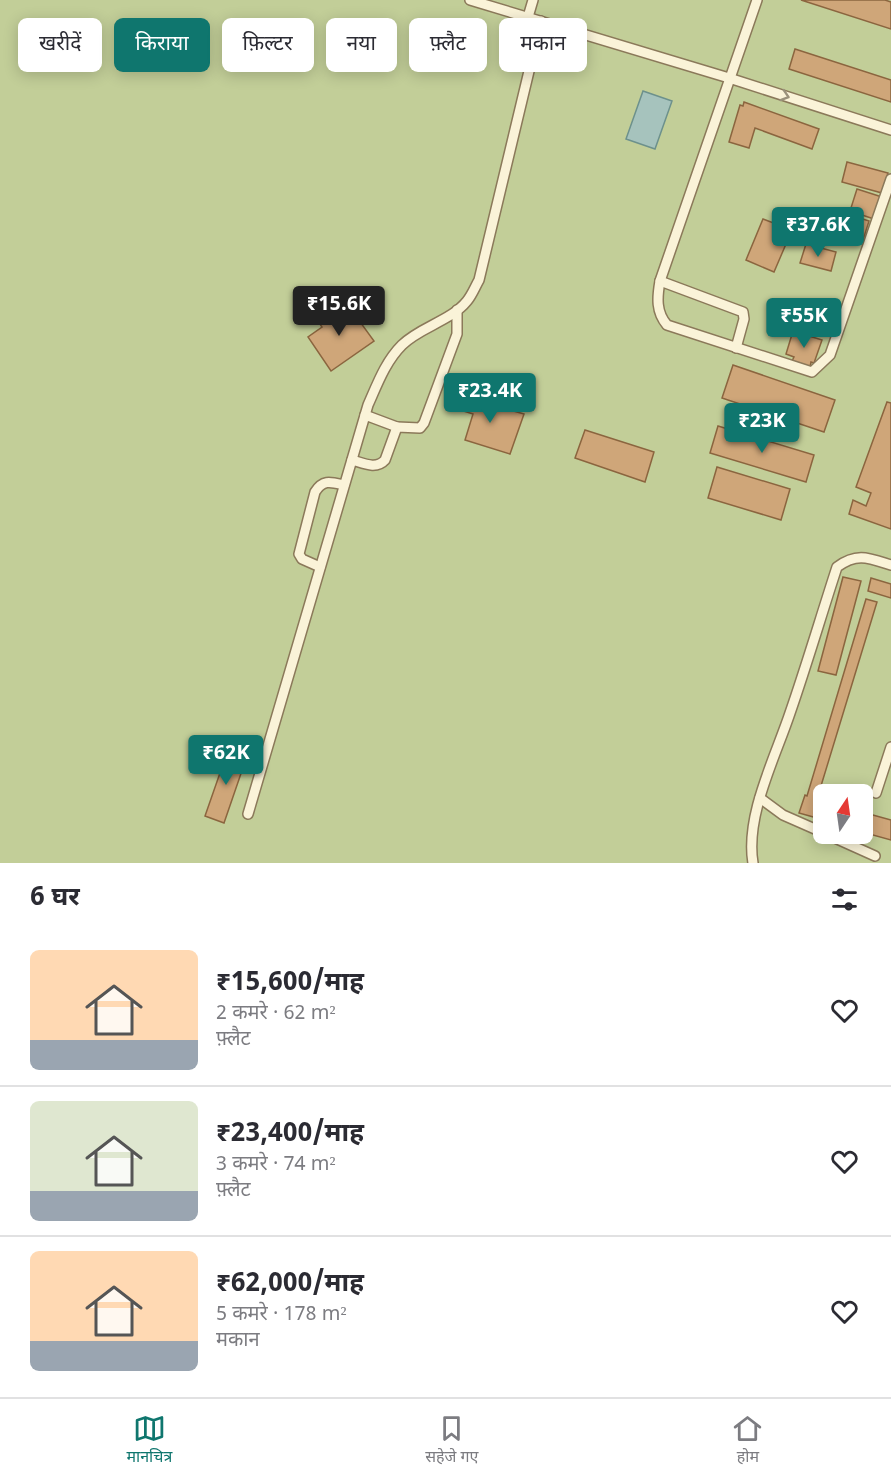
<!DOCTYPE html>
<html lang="hi">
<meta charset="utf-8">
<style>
body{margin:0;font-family:Georgia,"Noto Sans Devanagari",serif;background:#f7f7f7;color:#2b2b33;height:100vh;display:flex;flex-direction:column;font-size:22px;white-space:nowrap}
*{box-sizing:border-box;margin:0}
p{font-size:20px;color:#7c7c81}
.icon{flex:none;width:33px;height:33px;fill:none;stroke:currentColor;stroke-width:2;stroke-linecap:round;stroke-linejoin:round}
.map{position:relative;height:863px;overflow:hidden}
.panel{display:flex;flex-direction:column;background:#fff;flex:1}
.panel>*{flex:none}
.hud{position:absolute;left:18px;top:18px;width:855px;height:54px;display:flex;gap:12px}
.needle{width:39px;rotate:13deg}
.buttons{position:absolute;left:813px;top:784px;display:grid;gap:12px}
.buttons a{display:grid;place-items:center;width:60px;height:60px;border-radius:9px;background:#fff;box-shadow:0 3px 15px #0003;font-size:30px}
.price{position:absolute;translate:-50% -51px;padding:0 14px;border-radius:6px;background:#0f766e;color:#fff;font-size:20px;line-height:39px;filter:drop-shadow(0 2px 3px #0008)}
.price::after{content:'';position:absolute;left:50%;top:36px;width:18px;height:14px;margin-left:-9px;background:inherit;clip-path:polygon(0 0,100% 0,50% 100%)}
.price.active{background:#222;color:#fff}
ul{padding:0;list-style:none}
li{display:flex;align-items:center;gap:18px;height:150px;padding:0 30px}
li+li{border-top:2px solid #e1e1e2}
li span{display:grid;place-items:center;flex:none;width:168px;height:120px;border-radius:9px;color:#555}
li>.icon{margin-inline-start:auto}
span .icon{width:72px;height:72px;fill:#fffc;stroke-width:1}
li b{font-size:26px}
h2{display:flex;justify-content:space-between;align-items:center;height:72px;padding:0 30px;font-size:26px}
.chip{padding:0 21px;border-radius:9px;background:#fff;box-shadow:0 3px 15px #0003;font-size:21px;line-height:54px}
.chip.active{background:#0f766e;color:#fff}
.menu{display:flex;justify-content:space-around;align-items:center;height:84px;border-top:2px solid #e1e1e2;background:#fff;font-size:16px;color:#7c7c81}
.menu a{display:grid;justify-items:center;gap:3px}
.menu .active{color:#0f766e}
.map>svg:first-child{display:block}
.green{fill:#c2ce98;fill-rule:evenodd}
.water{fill:#a6c3bd;stroke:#6d918c;stroke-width:1.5}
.building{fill:#cfa679;stroke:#8b653f;stroke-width:1.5}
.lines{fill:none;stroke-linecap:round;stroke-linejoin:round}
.service-casing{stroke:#8b795a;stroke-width:12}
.service{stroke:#faf3d8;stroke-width:9}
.oneway{stroke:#9a917b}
</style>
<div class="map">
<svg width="891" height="863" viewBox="0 0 891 863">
<rect width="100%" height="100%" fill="#f0e7c4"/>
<path class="green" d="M0 0H891V863H0ZM824 795H862V834H824Z"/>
<polygon class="water" points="643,91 672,101 655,149 626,139"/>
<g class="building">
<polygon points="801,0 885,0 891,2 891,29"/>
<polygon points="795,49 891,80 891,102 789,69"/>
<polygon points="744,102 819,129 812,149 755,128 749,148 729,142 740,105 743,106"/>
<polygon points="847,162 888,173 882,193 842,182"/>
<polygon points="857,189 882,197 874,219 850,211"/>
<polygon points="838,211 869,221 863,240 832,231"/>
<polygon points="763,219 792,230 774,272 746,260"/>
<polygon points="806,244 836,252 831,271 800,263"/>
<polygon points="331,306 338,316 350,308 374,341 331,371 308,337 322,327 315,317"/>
<polygon points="793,331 822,340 814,363 811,362 810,367 792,361 794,357 786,354"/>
<polygon points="733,365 835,400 824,432 722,398"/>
<polygon points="455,394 524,414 510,454 465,440 473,414 451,407"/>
<polygon points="887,402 891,403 891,529 849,514 853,500 866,506 871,493 856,487"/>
<polygon points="718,426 814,455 806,482 710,453"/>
<polygon points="585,430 654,452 645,482 575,458"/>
<polygon points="717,467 790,489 781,520 708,498"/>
<polygon points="843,577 861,581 836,675 818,671"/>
<polygon points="871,578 891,584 891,598 868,591"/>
<polygon points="866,599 877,602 817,799 824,800 824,820 799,813 805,795 807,796"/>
<polygon points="228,750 247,756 224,823 205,816"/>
<polygon points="862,812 891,820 891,840 862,832"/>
</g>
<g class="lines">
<defs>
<g id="service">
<polyline points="470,0 729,78 891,130"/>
<path d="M757 0 660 281C657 298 656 312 667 325L812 372 830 355 891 179"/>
<polyline points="528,17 533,0"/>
<polyline points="660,281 743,312 744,319 736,348"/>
<polyline points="365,415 397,427"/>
<path d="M352 460C363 463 376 470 385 460L397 427 420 428 424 423 457 334V310"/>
<path d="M320 567 302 559 299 554 315 492C323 479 331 482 344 485"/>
<polyline points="876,793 891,747"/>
<polyline points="760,798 783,815 824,833"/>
<path d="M248 814 368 405C377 385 385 362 402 345 420 327 451 321 467 301 472 295 475 287 479 280L541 21"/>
<polyline points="826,834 875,856"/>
<path d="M753 863C745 816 775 758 790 713 807 664 821 616 837 567 857 552 869 558 891 565"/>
</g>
</defs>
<use href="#service" class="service-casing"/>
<use href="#service" class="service"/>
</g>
<defs><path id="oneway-chevron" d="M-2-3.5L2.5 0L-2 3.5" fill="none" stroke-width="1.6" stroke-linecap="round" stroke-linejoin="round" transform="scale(1.5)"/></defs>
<use class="oneway" href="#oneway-chevron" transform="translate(785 96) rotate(18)"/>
</svg>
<div class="buttons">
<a><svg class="needle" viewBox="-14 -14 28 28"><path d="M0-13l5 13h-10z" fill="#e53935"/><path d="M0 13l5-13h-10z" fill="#7c7c81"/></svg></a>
</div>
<b class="price" style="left:818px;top:258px">₹37.6K</b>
<b class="price active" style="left:339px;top:337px">₹15.6K</b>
<b class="price" style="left:804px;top:349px">₹55K</b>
<b class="price" style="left:490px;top:424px">₹23.4K</b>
<b class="price" style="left:762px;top:454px">₹23K</b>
<b class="price" style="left:226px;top:786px">₹62K</b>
<div class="hud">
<a class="chip">खरीदें</a>
<a class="chip active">किराया</a>
<a class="chip">फ़िल्टर</a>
<a class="chip">नया</a>
<a class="chip">फ़्लैट</a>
<a class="chip">मकान</a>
</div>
</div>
<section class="panel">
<h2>6 घर<svg class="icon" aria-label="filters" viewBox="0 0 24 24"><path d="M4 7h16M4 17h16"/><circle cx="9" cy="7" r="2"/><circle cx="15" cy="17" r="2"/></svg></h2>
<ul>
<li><span style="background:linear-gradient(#ffd9b3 75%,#9aa5b1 0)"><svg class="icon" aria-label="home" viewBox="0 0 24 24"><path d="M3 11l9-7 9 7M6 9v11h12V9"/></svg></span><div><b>₹15,600/माह</b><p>2 कमरे · 62 m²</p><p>फ़्लैट</p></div><svg class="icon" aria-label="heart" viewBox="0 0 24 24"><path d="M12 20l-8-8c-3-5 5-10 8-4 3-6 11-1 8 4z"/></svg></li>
<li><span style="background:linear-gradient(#dfe7d0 75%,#9aa5b1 0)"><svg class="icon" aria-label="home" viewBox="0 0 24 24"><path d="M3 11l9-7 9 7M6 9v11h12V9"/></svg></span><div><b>₹23,400/माह</b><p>3 कमरे · 74 m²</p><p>फ़्लैट</p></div><svg class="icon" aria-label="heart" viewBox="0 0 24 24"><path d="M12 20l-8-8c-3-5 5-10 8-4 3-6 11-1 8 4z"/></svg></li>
<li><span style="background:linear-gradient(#ffd9b3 75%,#9aa5b1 0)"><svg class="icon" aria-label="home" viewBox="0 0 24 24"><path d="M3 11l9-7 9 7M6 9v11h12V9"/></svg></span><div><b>₹62,000/माह</b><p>5 कमरे · 178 m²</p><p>मकान</p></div><svg class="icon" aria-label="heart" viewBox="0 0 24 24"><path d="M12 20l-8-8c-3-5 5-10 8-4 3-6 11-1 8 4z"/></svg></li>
</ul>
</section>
<nav class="menu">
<a class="active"><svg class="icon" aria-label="map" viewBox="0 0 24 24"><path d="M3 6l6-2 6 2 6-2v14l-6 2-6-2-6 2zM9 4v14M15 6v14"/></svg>मानचित्र</a>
<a><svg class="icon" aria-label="saved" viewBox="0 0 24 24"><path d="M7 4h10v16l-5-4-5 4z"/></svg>सहेजे गए</a>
<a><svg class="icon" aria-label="home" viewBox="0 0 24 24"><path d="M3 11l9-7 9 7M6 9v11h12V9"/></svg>होम</a>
</nav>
